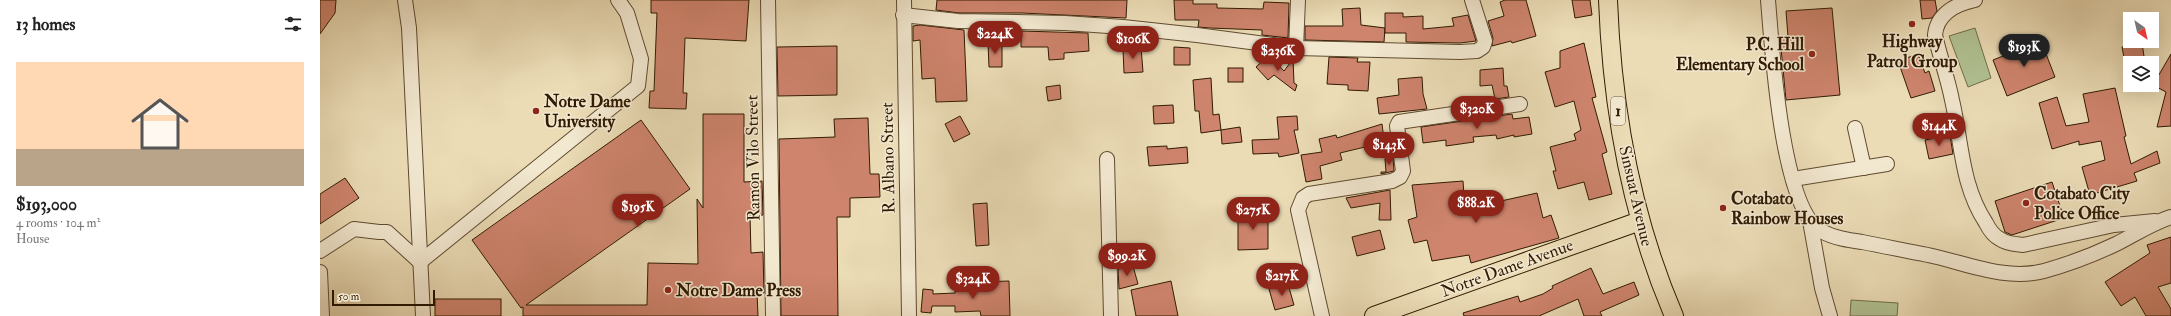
<!DOCTYPE html>
<meta charset="utf-8">
<style>
body{margin:0;font-family:"IM FELL Double Pica",serif;background:#f2f2f2;color:#222;height:100vh;display:flex;flex-direction:column;font-size:15px;white-space:nowrap}
*{box-sizing:border-box;margin:0}
p{font-size:13px;color:#767676}
.icon{flex:none;width:22px;height:22px;fill:none;stroke:currentColor;stroke-width:2;stroke-linecap:round;stroke-linejoin:round}
.map{position:relative;flex:1;overflow:hidden}
.sheet{display:flex;flex-direction:column;background:#fff;width:320px}
.sheet>*{flex:none}
.needle{width:26px;rotate:146deg}
.tools{position:absolute;left:1803px;top:12px;display:grid;gap:8px}
.tools a{display:grid;place-items:center;width:36px;height:36px;border-radius:0px;background:#fff;box-shadow:0 4px 16px #0002;font-size:20px}
.scale{position:absolute;left:12px;bottom:10px;width:103px;box-sizing:border-box;padding-left:4px;border:2px solid #311b03;border-top:0;font-size:11px;line-height:14px;white-space:nowrap;color:#311b03;-webkit-text-stroke:3px #f2e8d0;paint-order:stroke}
.price{position:absolute;translate:-50% -34px;padding:0 9px;border-radius:14px;background:#8f2418;color:#fff;font-size:13px;line-height:26px;filter:drop-shadow(0 1px 2px #0008)}
.price::after{content:'';position:absolute;left:50%;top:24px;width:12px;height:9px;margin-left:-6px;background:inherit;clip-path:polygon(0 0,100% 0,50% 100%)}
.price.current{background:#222;color:#fff}
ul{padding:0;list-style:none}
li{display:grid;align-content:center;gap:8px;height:212px;padding:0 16px}
li+li{border-top:1px solid #e0e0e0}
li span{display:grid;place-items:center;height:124px;border-radius:0px;color:#555}
li>.icon{margin-inline-start:auto}
span .icon{width:72px;height:72px;fill:#fffc;stroke-width:1}
li b{font-size:17px}
h2{display:flex;justify-content:space-between;align-items:center;height:48px;padding:0 16px;font-size:17px}
main{display:flex;flex:1;min-height:0}
.map>svg:first-child{display:block}
.green{fill:#b1c293;stroke:#716e4b}
.building{fill:#ce846d;stroke:#311b03}
.lines{fill:none;stroke-linecap:round;stroke-linejoin:round}
.minor-casing{stroke:#604b30;stroke-width:16}
.major-casing{stroke:#311b03;stroke-width:20}
.minor{stroke:#f2e8d0;stroke-width:14}
.major{stroke:#ebdcb6;stroke-width:18}
.poi-dot{fill:#8f2418;stroke:#f2e8d0;stroke-width:1.5}
.labels{text-anchor:middle;dominant-baseline:central;stroke-width:3;stroke-linejoin:round;paint-order:stroke}
.shield{fill:#f2e8d0;stroke:#6b5840;stroke-width:1}
.shield-label{font-size:16px;font-weight:bold;fill:#311b03}
.poi-label{font-size:17px;font-weight:bold;fill:#311b03;stroke:#f2e8d0;text-anchor:start}
.street-label{font-size:17px;fill:#311b03;stroke:#f2e8d0}
</style>
<main>
<section class="sheet">
<h2>13 homes<svg class="icon" aria-label="filters" viewBox="0 0 24 24"><path d="M4 7h16M4 17h16"/><circle cx="9" cy="7" r="2"/><circle cx="15" cy="17" r="2"/></svg></h2>
<ul>
<li><span style="background:linear-gradient(#ffd9b3 70%,#b9a48a 0)"><svg class="icon" aria-label="home" viewBox="0 0 24 24"><path d="M3 11l9-7 9 7M6 9v11h12V9"/></svg></span><div><b>$193,000</b><p>4 rooms · 104 m²</p><p>House</p></div></li>
</ul>
</section>
<div class="map">
<svg width="1851" height="316" viewBox="0 0 1851 316">
<rect width="100%" height="100%" fill="#ebdcb6"/>
<filter id="stains"><feTurbulence type="fractalNoise" baseFrequency=".005" numOctaves="4"/><feColorMatrix values="0 0 0 0 .2 0 0 0 0 .09 0 0 0 0 .02 0 0 0 .5 -.17"/></filter>
<radialGradient id="worn" r=".72"><stop offset=".6" stop-color="#630" stop-opacity="0"/><stop offset="1" stop-color="#630" stop-opacity=".3"/></radialGradient>
<g class="green">
<polygon points="1655,28 1671,78 1648,87 1629,36"/>
<polygon points="1531,300 1578,303 1577,316 1530,316"/>
</g>
<g class="building">
<polygon points="0,0 16,0 15,13 0,34"/>
<polygon points="331,0 429,0 426,41 365,38 363,93 367,93 366,109 329,108 330,91 334,91 337,13 331,13"/>
<polygon points="617,0 807,0 806,18 702,13 639,13 616,10"/>
<polygon points="854,0 873,0 873,4 897,4 897,8 943,9 944,2 969,3 968,38 942,35 942,30 890,28 878,27 879,20 855,20"/>
<polygon points="1185,0 1206,0 1216,36 1192,43 1191,41 1172,46 1173,38 1168,21 1184,16 1180,2"/>
<polygon points="1252,0 1270,0 1272,15 1255,18"/>
<polygon points="1600,0 1615,0 1617,11 1612,18 1602,19"/>
<polygon points="1040,8 1041,25 1065,28 1064,42 985,40 985,26 1023,26 1022,9"/>
<polygon points="1512,8 1520,95 1466,100 1460,38 1468,37 1466,11"/>
<polygon points="1065,13 1083,13 1083,17 1103,16 1103,29 1134,26 1132,18 1148,15 1156,41 1140,43 1086,42 1086,33 1065,33"/>
<polygon points="600,25 644,30 647,101 616,102 615,78 602,79 600,40 593,41 593,26"/>
<polygon points="701,31 768,33 769,51 744,53 744,59 729,60 728,47 701,47"/>
<polygon points="1721,41 1735,77 1687,96 1673,60"/>
<polygon points="668,43 682,43 682,67 669,67"/>
<polygon points="1264,43 1276,97 1272,98 1287,152 1282,154 1292,194 1269,200 1264,182 1238,189 1233,171 1236,171 1230,147 1256,140 1254,134 1261,130 1254,101 1235,107 1225,72 1240,68 1240,51"/>
<polygon points="1822,43 1825,63 1805,63 1802,47"/>
<polygon points="517,46 517,95 458,96 457,47"/>
<polygon points="821,47 823,72 804,73 803,49"/>
<polygon points="854,47 870,48 870,65 854,65"/>
<polygon points="1598,54 1605,73 1609,71 1615,91 1591,98 1578,61"/>
<polygon points="1851,54 1851,126 1837,127 1846,92 1833,85"/>
<polygon points="949,55 964,71 973,59 974,83 977,85 975,91 954,75 948,80 936,67"/>
<polygon points="1009,57 1038,58 1037,62 1050,62 1048,91 1028,90 1028,85 1007,84"/>
<rect x="908" y="68" width="15" height="14"/>
<polygon points="1183,68 1184,86 1187,86 1189,97 1175,99 1172,85 1160,86 1160,70"/>
<polygon points="1102,77 1103,94 1107,109 1059,114 1057,98 1079,95 1078,79"/>
<polygon points="891,78 893,115 899,114 901,130 881,133 879,111 875,111 873,80"/>
<polygon points="740,85 741,99 728,101 726,87"/>
<polygon points="1795,88 1806,136 1804,137 1811,164 1837,151 1840,163 1814,173 1817,181 1770,195 1762,167 1785,160 1781,141 1759,145 1759,141 1732,149 1719,103 1737,97 1746,126 1769,122 1763,94"/>
<polygon points="853,105 854,123 834,124 833,106"/>
<polygon points="383,114 424,114 424,182 442,181 443,215 430,216 431,253 443,252 444,293 437,293 438,316 203,316 203,307 201,308 152,240 321,120 370,189 206,305 327,305 328,263 378,264 377,199 383,208"/>
<polygon points="1192,114 1193,119 1209,117 1212,134 1194,137 1194,135 1177,139 1176,135 1153,137 1154,142 1126,146 1126,140 1103,143 1101,127"/>
<polygon points="640,116 650,134 634,142 625,124"/>
<polygon points="977,116 978,130 974,130 979,153 959,157 958,153 933,154 932,140 959,139 957,117"/>
<polygon points="548,118 550,174 559,174 560,197 530,198 530,217 517,217 518,316 461,316 459,139 515,137 514,119"/>
<polygon points="1062,124 1065,148 1046,151 1045,147 1020,153 1022,160 1000,166 1002,179 986,182 981,155 1002,152 999,139 1016,135 1017,138"/>
<polygon points="920,127 922,142 902,144 901,130"/>
<polygon points="1630,135 1633,154 1609,159 1605,140"/>
<polygon points="847,146 847,149 867,147 868,163 829,166 827,147"/>
<polygon points="1073,158 1074,171 1061,174 1061,172 1066,172 1065,159"/>
<polygon points="25,178 39,198 0,224 0,194"/>
<polygon points="1143,181 1145,209 1217,193 1223,218 1231,215 1239,238 1151,263 1149,255 1112,261 1107,240 1094,243 1088,220 1097,217 1092,185"/>
<polygon points="1732,182 1744,218 1692,235 1685,232 1675,201"/>
<polygon points="1070,190 1071,220 1059,220 1060,203 1031,208 1026,198"/>
<polygon points="667,203 669,245 656,246 653,204"/>
<polygon points="918,213 948,213 948,249 918,250"/>
<polygon points="1060,230 1065,249 1037,256 1032,237"/>
<polygon points="1851,237 1851,283 1838,287 1851,309 1851,316 1826,316 1815,297 1801,306 1785,282 1830,253 1827,245"/>
<polygon points="813,266 818,284 799,289 798,269"/>
<polygon points="1271,268 1283,294 1314,282 1319,295 1280,312 1282,316 1264,316 1258,299 1219,316 1144,316 1143,313 1198,296 1200,302 1223,294 1233,288 1232,286"/>
<polygon points="689,281 690,316 661,316 660,311 635,312 635,306 612,306 611,313 601,312 603,289 613,290 613,294 635,293 635,291 660,291 659,282"/>
<polygon points="851,281 858,316 816,316 811,290"/>
<polygon points="968,284 974,305 955,310 949,289"/>
<rect x="115" y="299" width="66" height="17"/>
</g>
<g class="lines">
<defs>
<g id="minor">
<polyline points="85,0 89,28 103,316"/>
<polyline points="448,0 453,316"/>
<polyline points="584,0 589,316"/>
<path d="M1448 0C1452 46 1461 208 1501 231 1514 238 1528 240 1542 242 1564 246 1586 251 1608 255 1646 263 1685 281 1724 271 1749 264 1773 255 1796 244 1814 235 1832 223 1851 217"/>
<path d="M1655 0C1636 4 1617 14 1615 35 1620 57 1628 79 1632 100 1642 143 1641 185 1666 223 1669 229 1674 236 1680 239 1687 244 1695 244 1703 245L1794 225 1835 221"/>
<polyline points="583,15 638,21 745,23 803,27 877,35 976,48 1140,52 1157,51 1163,47 1165,41 1152,0"/>
<polyline points="976,48 978,0"/>
<polyline points="1535,128 1544,168"/>
<polyline points="787,159 791,316"/>
<polyline points="1473,179 1567,164"/>
<polyline points="1490,221 1502,288 1510,316"/>
<polyline points="0,251 34,229 59,232 67,232 100,262 318,86 321,59 307,13 298,0"/>
<polyline points="0,272 2,316"/>
<polyline points="1002,316 978,210 983,198 989,194 1072,181 1080,177 1083,171 1077,126 1079,122 1200,104"/>
</g>
<g id="major">
<path d="M1288 0C1292 108 1311 216 1354 316"/>
<polyline points="1054,316 1320,221"/>
</g>
</defs>
<use href="#minor" class="minor-casing"/>
<use href="#major" class="major-casing"/>
<use href="#minor" class="minor"/>
<use href="#major" class="major"/>
</g>
<g class="poi-dot">
<circle cx="1592" cy="24" r="4"/>
<circle cx="1492" cy="54" r="4"/>
<circle cx="216" cy="111" r="4"/>
<circle cx="1706" cy="203" r="4"/>
<circle cx="1403" cy="208" r="4"/>
<circle cx="348" cy="290" r="4"/>
</g>
<g class="labels">
<rect class="shield" x="1291" y="97" width="14" height="28" rx="3"/>
<g class="shield-label">
<text x="1298" y="111">1</text>
</g>
<g class="poi-label">
<text x="1592" y="41" text-anchor="middle">Highway<tspan x="1592" dy="20">Patrol Group</tspan></text>
<text x="1484" y="44" text-anchor="end">P.C. Hill<tspan x="1484" dy="20">Elementary School</tspan></text>
<text x="224" y="101">Notre Dame<tspan x="224" dy="20">University</tspan></text>
<text x="1714" y="193">Cotabato City<tspan x="1714" dy="20">Police Office</tspan></text>
<text x="1411" y="198">Cotabato<tspan x="1411" dy="20">Rainbow Houses</tspan></text>
<text x="356" y="290">Notre Dame Press</text>
</g>
<g class="street-label">
<text transform="translate(433 158) rotate(-91)">Ramon Vilo Street</text>
<text transform="translate(568 158) rotate(-91)">R. Albano Street</text>
<text transform="translate(1316 196) rotate(77)">Sinsuat Avenue</text>
<text transform="translate(1187 268) rotate(-20)">Notre Dame Avenue</text>
</g>
</g>
<rect width="100%" height="100%" filter="url(#stains)"/>
<rect width="100%" height="100%" fill="url(#worn)"/>
</svg>
<div class="tools">
<a><svg class="needle" viewBox="-14 -14 28 28"><path d="M0-13l5 13h-10z" fill="#e53935"/><path d="M0 13l5-13h-10z" fill="#767676"/></svg></a>
<a><svg class="icon" aria-label="layers" viewBox="0 0 24 24"><path d="M12 4l9 5-9 5-9-5zM3 14l9 5 9-5"/></svg></a>
</div>
<div class="scale">50 m</div>
<b class="price" style="left:675px;top:55px">$224K</b>
<b class="price" style="left:813px;top:60px">$106K</b>
<b class="price current" style="left:1704px;top:68px">$193K</b>
<b class="price" style="left:958px;top:72px">$236K</b>
<b class="price" style="left:1157px;top:130px">$320K</b>
<b class="price" style="left:1619px;top:147px">$144K</b>
<b class="price" style="left:1069px;top:166px">$143K</b>
<b class="price" style="left:1156px;top:224px">$88.2K</b>
<b class="price" style="left:318px;top:228px">$195K</b>
<b class="price" style="left:933px;top:231px">$275K</b>
<b class="price" style="left:807px;top:277px">$99.2K</b>
<b class="price" style="left:962px;top:297px">$217K</b>
<b class="price" style="left:653px;top:300px">$324K</b>
</div>
</main>
